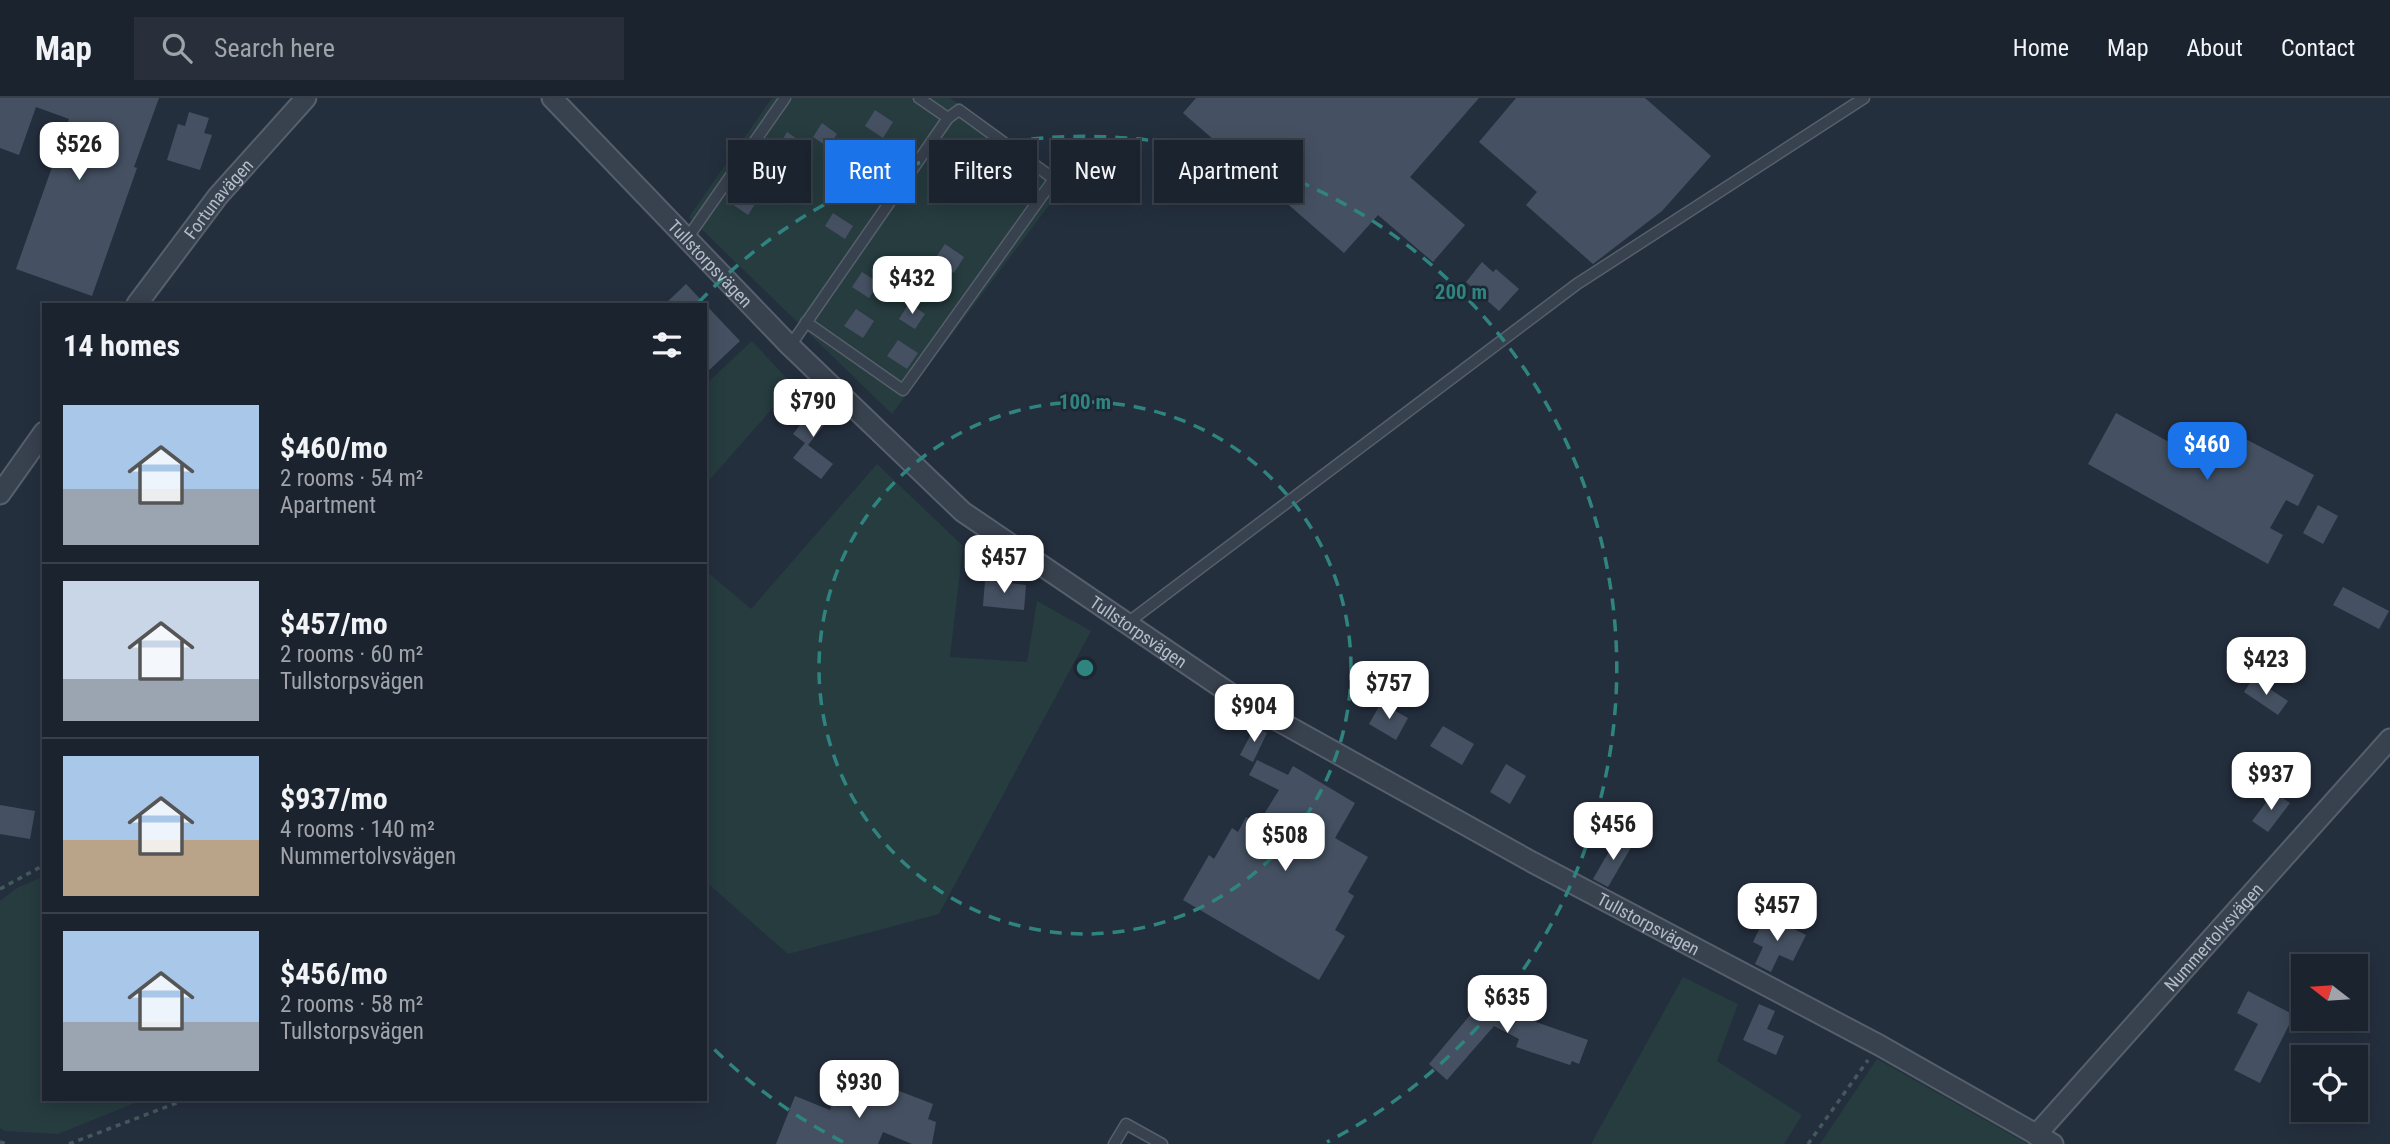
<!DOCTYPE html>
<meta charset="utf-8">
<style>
body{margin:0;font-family:"Roboto Condensed",sans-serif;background:#282f3a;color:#f1f3f6;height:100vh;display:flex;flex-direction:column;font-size:26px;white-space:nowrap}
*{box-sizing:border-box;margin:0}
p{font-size:23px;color:#a0a4aa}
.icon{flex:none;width:38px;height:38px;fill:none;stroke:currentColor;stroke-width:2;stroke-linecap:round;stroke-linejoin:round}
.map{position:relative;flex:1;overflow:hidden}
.sheet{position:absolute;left:42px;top:205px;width:665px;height:798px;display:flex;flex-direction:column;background:#1b232e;border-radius:0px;box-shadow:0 4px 18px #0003,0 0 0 2px #39404a}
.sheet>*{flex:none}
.top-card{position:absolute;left:728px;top:42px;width:665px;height:63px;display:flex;gap:14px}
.needle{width:46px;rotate:287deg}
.tools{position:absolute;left:2291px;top:856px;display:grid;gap:14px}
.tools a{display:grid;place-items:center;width:77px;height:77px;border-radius:0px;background:#1b232e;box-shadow:0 4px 18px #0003,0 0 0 2px #39404a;font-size:35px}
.price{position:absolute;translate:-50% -60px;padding:0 16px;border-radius:14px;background:#fff;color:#222;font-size:23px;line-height:46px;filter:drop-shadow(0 2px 4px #0008)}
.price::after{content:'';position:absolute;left:50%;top:42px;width:21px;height:16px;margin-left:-10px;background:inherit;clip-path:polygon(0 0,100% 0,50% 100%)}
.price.selected{background:#1a73e8;color:#fff}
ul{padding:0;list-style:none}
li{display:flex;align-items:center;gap:21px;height:175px;padding:0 21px}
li+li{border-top:2px solid #39404a}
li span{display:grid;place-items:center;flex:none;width:196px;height:140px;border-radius:0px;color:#555}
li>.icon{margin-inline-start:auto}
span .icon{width:84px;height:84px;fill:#fffc;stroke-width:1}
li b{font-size:30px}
h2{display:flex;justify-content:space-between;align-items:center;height:84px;padding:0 21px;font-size:30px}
.chip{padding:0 24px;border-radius:0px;background:#1b232e;box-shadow:0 4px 18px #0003,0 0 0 2px #39404a;font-size:24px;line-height:63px}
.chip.selected{background:#1a73e8;color:#fff}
header{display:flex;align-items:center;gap:42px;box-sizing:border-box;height:98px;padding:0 35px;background:#1b232e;border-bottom:2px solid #39404a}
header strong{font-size:33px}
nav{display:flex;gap:38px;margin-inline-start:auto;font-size:24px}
.search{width:490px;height:63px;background:#282f3a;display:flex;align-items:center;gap:18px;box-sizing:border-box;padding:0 24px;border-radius:0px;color:#a0a4aa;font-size:26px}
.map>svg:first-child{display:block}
.green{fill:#263c3f}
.building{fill:#455162}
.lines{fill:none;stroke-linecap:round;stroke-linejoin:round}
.lane-casing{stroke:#565f6c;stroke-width:13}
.street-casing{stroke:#565f6c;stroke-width:23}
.path{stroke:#44595c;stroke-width:3.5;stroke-dasharray:5 5;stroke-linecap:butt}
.lane{stroke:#38414e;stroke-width:10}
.street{stroke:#38414e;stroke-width:19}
.ring{fill:none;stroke:#308480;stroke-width:3.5;stroke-dasharray:12 9}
.labels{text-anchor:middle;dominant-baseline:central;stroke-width:5;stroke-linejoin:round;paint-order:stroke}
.street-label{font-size:18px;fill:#b4bcc9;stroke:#1d2633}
.centre{fill:#308480;stroke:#1d2633;stroke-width:3.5}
.ring-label{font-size:21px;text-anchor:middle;font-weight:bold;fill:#308480;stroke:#1d2633;stroke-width:5;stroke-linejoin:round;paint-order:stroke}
</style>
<header>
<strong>Map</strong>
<div class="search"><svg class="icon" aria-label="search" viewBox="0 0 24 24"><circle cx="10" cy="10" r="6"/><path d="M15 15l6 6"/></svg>Search here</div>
<nav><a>Home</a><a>Map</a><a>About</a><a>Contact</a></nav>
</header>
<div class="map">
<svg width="2390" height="1046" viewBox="0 0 2390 1046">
<rect width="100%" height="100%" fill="#242f3e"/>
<g class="green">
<polygon points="772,0 950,0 1068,82 892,316 689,119"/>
<polygon points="752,243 793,287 705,387 705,287"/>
<polygon points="877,366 963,448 950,559 1027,564 1037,503 1091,533 939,816 788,856 705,783 705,472 751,511"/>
<polygon points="44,778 44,1001 145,1001 58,1036 5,1033 0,1030 0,803 17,790"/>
<polygon points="1683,879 1738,906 1717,963 1802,1017 1784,1046 1591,1046"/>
<polygon points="1877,961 2028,1046 1820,1046"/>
</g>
<g class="building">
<polygon points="0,0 159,0 134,69 137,70 92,198 16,171 69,21 36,9 19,57 0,50"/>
<polygon points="1196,0 1479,0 1410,79 1465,127 1433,164 1378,117 1344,155 1183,15"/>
<polygon points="1516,0 1645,0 1711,58 1662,113 1593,166 1526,107 1537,94 1479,44"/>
<polygon points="875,12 893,24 883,40 865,28"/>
<polygon points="189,14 209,20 204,35 212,37 200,72 167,62 178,26 185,28"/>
<polygon points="822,25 837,36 828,49 813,39"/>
<polygon points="787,34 800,43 790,57 778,49"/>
<polygon points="878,59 892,68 880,87 865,78"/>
<polygon points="942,59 958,69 947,87 931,76"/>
<polygon points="1021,66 1038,78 1026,95 1009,84"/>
<polygon points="788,77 804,88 792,106 775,96"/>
<polygon points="837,77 849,85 840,98 829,90"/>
<polygon points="743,89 759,100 748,117 732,106"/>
<polygon points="833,115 853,128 845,141 825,128"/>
<polygon points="945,146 964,159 954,175 934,162"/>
<polygon points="1482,164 1493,174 1496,171 1519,191 1499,213 1466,184"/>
<polygon points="862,174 879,185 869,200 852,189"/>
<polygon points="686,186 705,206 665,206"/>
<polygon points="909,205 925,216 915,231 899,221"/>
<polygon points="705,206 740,243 705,276"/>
<polygon points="856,211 874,223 863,240 844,228"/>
<polygon points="898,242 918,255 907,271 887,258"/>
<polygon points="814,301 833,316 808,347 833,366 821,381 793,360 805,345 793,336 808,317 804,314"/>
<polygon points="2116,315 2202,362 2221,328 2314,377 2298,408 2286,402 2270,430 2283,437 2268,466 2088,366"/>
<polygon points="2318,407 2338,418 2323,446 2303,435"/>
<polygon points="985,482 1026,487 1024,512 983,508"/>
<polygon points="2343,489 2389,513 2379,531 2333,507"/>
<polygon points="2253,580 2288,603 2278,617 2244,594"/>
<polygon points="1381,605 1408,620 1396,642 1369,626"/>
<polygon points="1255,628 1267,635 1253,664 1240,657"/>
<polygon points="1443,628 1474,646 1462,667 1430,648"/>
<polygon points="1257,662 1288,677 1293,668 1355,705 1335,740 1368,759 1348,794 1354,798 1335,832 1345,838 1319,882 1183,802 1209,757 1214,761 1232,730 1238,734 1246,719 1258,726 1279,692 1249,677"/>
<polygon points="1506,666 1526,678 1510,706 1490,694"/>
<polygon points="2274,694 2290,705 2268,734 2252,723"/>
<polygon points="0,707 35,713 30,741 0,736"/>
<polygon points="1618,738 1633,746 1608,789 1593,781"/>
<polygon points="1766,817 1806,837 1793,863 1779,857 1771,874 1755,866 1763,849 1753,844"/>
<polygon points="1488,891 1529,914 1527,921 1588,942 1579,966 1572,963 1570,967 1516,949 1519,941 1494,928 1447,982 1429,966 1471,916"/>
<polygon points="2248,893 2294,917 2260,985 2234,972 2258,926 2237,915"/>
<polygon points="1759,906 1775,913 1767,931 1784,938 1776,957 1743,942"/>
<polygon points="840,985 888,1005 894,991 933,1006 928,1021 936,1024 932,1046 912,1046 883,1034 878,1046 776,1046 795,998 830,1012"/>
</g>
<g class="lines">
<defs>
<g id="lane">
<polyline points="686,142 785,0"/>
<polyline points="806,224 903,292 1054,81 959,12 948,20"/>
<polyline points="790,248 948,20 919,0"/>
<polyline points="1126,526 1577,186 1864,0"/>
<polyline points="1114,1046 1126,1026 1162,1046"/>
</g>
<g id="street">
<path id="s1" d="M552 0 790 248 963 414 1234 598 1532 764 1879 947 2053 1046"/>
<path id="s2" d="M137 206 218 98 306 0"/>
<polyline points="0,396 44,334"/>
<path id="s3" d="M2036 1037 2390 641"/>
</g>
</defs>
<use href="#lane" class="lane-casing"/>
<use href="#street" class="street-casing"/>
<g class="path">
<polyline points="0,791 44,767"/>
<polyline points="0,1044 7,1046"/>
<polyline points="69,1046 187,1001"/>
<polyline points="1808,1046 1868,962"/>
</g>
<use href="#lane" class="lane"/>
<use href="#street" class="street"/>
</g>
<g class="ring">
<circle cx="1085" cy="570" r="266"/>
<path d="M843 1044A532 532 0 0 1 706 943M699 204A532 532 0 1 1 1327 1044"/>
</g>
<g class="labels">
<g class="street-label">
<text stroke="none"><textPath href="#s2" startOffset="133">Fortunavägen</textPath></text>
<text stroke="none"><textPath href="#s1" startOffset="229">Tullstorpsvägen</textPath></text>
<text stroke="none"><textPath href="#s1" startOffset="796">Tullstorpsvägen</textPath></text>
<text stroke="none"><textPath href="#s1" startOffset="1384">Tullstorpsvägen</textPath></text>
<text stroke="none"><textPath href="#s3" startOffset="266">Nummertolvsvägen</textPath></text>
</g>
</g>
<circle cx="1085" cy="570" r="10" class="centre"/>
<g class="ring-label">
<text x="1461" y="201">200 m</text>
<text x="1085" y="311">100 m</text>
</g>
</svg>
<div class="tools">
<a><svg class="needle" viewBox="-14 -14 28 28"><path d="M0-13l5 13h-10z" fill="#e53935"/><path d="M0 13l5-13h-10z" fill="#a0a4aa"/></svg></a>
<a><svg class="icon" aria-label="locate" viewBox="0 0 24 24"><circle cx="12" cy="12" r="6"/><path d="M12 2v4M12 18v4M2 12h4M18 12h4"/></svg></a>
</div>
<b class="price" style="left:79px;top:84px">$526</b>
<b class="price" style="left:912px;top:218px">$432</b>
<b class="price" style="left:813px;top:341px">$790</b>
<b class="price selected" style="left:2207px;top:384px">$460</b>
<b class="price" style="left:1004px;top:497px">$457</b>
<b class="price" style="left:2266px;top:599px">$423</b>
<b class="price" style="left:1389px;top:623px">$757</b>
<b class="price" style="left:1254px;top:646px">$904</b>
<b class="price" style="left:2271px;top:714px">$937</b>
<b class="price" style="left:1613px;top:764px">$456</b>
<b class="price" style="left:1285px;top:775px">$508</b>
<b class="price" style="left:1777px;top:845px">$457</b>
<b class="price" style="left:1507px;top:937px">$635</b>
<b class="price" style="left:859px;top:1022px">$930</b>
<div class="top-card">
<a class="chip">Buy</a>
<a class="chip selected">Rent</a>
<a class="chip">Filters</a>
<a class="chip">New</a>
<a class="chip">Apartment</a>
</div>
<section class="sheet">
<h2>14 homes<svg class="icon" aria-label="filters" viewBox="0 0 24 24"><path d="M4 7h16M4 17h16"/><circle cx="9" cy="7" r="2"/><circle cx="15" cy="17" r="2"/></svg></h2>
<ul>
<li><span style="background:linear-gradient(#a9c7e8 60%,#9aa5b1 0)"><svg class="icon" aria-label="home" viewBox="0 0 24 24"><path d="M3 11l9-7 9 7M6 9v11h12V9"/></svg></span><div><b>$460/mo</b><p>2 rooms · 54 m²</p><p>Apartment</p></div></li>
<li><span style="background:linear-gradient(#c9d6e8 70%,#9aa5b1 0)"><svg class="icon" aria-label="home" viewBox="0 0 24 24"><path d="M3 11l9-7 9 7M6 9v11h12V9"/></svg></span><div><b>$457/mo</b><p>2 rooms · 60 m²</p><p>Tullstorpsvägen</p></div></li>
<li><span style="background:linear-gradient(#a9c7e8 60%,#b9a48a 0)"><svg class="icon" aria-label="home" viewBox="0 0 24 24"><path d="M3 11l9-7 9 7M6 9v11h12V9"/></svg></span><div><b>$937/mo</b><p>4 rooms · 140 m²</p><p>Nummertolvsvägen</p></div></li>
<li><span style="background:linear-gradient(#a9c7e8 65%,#9aa5b1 0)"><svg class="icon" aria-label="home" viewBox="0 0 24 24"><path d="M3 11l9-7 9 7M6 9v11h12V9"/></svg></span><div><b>$456/mo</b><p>2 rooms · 58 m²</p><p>Tullstorpsvägen</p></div></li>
</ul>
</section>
</div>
